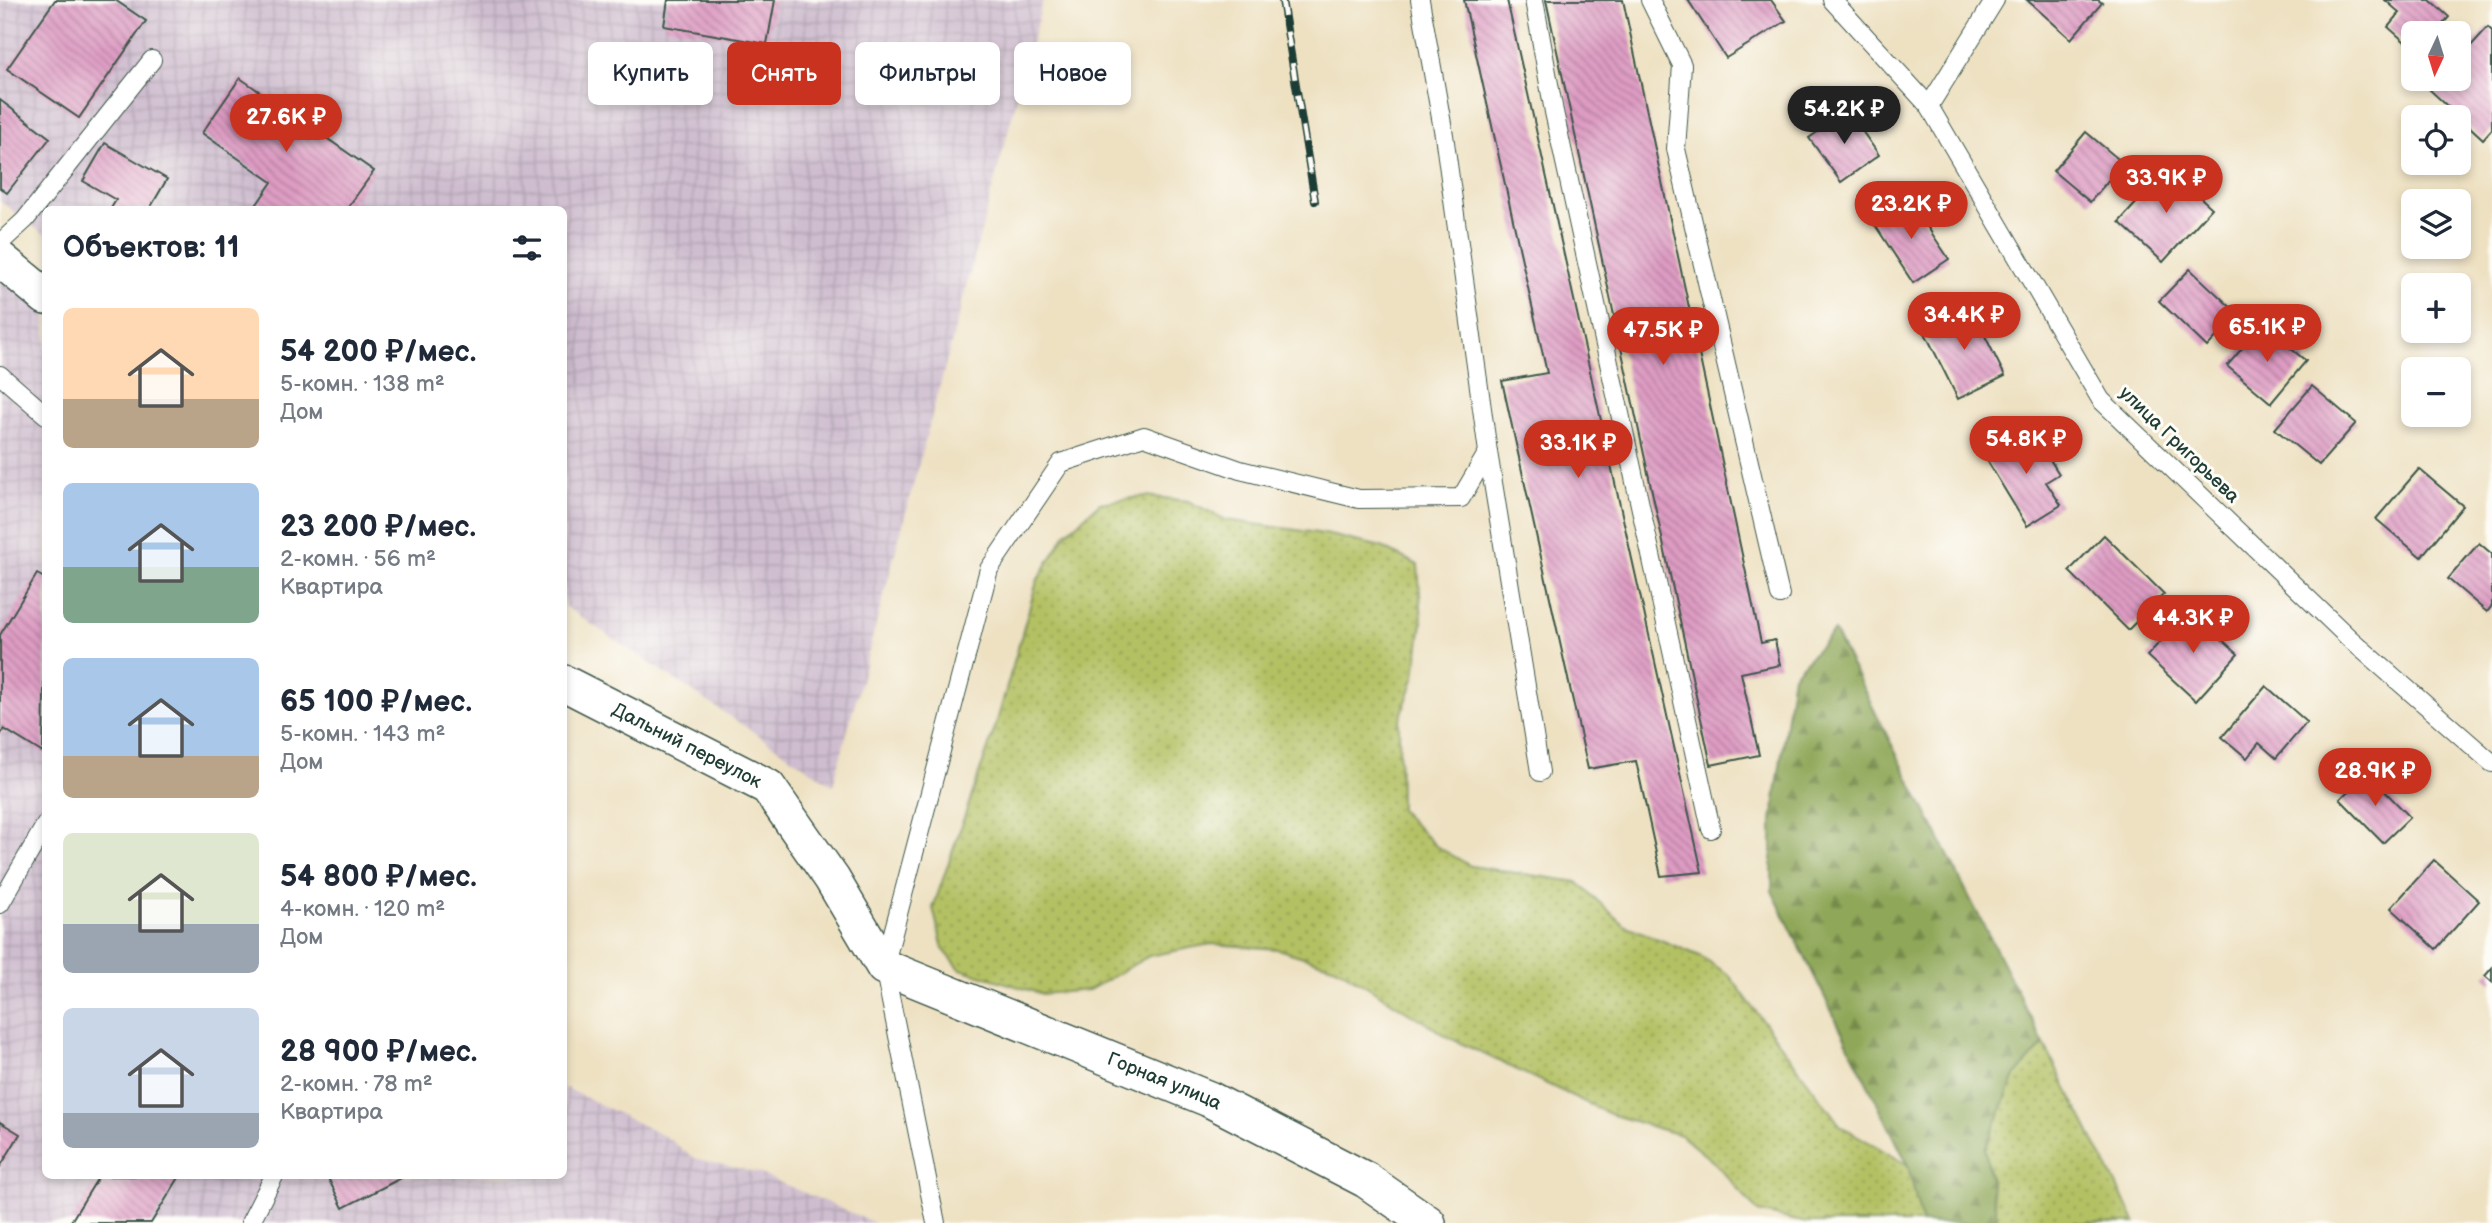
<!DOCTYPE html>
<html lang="ru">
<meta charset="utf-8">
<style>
body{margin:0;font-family:"Balsamiq Sans",sans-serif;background:#f2f2f3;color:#1f2937;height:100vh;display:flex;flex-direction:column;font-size:26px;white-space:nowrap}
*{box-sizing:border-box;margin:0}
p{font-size:23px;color:#747a83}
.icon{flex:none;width:38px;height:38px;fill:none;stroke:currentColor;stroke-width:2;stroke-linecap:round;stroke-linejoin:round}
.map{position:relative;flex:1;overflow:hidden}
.drawer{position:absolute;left:42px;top:206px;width:525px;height:973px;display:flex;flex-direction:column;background:#fff;border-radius:10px;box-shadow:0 4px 10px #0003}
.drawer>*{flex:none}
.hud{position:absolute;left:588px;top:42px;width:665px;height:63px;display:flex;gap:14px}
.needle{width:46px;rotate:184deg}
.buttons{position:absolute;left:2401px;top:21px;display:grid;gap:14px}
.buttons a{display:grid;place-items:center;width:70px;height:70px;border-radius:10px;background:#fff;box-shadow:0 4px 10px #0003;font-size:35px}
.price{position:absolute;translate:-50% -60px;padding:0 16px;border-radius:24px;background:#c8321e;color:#fff;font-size:23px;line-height:46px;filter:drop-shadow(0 2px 4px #0008)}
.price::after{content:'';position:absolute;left:50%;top:42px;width:21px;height:16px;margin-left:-10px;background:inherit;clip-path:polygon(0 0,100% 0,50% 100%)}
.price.current{background:#222;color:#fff}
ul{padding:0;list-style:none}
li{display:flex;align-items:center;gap:21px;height:175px;padding:0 21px}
li span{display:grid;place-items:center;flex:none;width:196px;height:140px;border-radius:10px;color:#555}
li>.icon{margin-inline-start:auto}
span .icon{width:84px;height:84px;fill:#fffc;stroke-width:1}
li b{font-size:30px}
h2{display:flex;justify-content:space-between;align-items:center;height:84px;padding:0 21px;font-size:30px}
.tag{padding:0 24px;border-radius:10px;background:#fff;box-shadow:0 4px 10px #0003;font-size:24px;line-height:63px}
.tag.current{background:#c8321e;color:#fff}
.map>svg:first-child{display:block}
.industrial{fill:url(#industrial-grid)}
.grass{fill:url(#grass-dots);stroke:#6a7f4c;stroke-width:2}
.forest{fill:url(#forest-firs);stroke:#577246;stroke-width:2}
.building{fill:url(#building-back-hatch)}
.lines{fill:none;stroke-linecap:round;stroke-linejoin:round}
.service-casing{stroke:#3e5649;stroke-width:20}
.minor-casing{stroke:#3e5649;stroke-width:38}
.service{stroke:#fff;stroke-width:18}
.minor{stroke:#fff;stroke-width:35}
.rail-casing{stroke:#1f3d34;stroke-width:8}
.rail{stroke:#fdfcf7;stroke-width:5;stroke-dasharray:16;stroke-linecap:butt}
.labels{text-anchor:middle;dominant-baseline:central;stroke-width:6;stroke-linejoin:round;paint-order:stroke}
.street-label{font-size:19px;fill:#1f3d34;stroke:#fdfcf7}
</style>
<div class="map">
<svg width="2492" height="1223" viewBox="0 0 2492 1223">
<defs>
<pattern id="industrial-grid" width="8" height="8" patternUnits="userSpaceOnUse" patternTransform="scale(1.75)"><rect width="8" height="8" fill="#cfbdcf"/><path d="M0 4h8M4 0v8" fill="none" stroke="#b1a3b2"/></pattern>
<pattern id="grass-dots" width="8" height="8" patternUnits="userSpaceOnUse" patternTransform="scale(1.75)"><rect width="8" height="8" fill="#b4c163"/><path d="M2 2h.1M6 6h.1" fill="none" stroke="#929e52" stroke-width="1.8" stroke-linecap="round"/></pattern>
<pattern id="forest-firs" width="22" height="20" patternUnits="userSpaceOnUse" patternTransform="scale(1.75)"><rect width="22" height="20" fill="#8fa759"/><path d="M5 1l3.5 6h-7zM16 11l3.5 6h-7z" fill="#74894a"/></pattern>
<pattern id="building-back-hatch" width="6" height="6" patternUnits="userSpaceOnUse" patternTransform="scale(1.75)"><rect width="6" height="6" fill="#de9bc3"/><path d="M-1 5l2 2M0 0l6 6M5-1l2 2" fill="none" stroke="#b3809f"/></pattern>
</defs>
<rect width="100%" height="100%" fill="#fdfcf7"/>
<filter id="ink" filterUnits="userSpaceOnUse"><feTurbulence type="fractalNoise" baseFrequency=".0143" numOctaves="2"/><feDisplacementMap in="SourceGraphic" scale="14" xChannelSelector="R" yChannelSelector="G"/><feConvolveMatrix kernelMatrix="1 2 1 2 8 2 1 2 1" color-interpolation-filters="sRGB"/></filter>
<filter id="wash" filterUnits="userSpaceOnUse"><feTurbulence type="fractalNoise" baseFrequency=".00686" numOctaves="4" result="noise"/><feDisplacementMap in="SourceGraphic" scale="28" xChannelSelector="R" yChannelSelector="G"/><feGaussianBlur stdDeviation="1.57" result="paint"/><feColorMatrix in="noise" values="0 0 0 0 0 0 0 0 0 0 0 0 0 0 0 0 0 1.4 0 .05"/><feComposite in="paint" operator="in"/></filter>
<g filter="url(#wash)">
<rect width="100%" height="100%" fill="#eee1c2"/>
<g class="industrial">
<polygon points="0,0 1043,0 833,785 564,606 564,210 46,210 45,235 0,201"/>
<polygon points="0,245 46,297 46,1176 564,1176 564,1087 666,1137 694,1158 758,1173 875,1223 0,1223"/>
</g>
<g class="grass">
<polygon points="1146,496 1188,501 1226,520 1325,534 1382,547 1418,565 1422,623 1415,676 1399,722 1400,810 1436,846 1471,866 1577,882 1624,925 1700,956 1729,975 1841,1126 1908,1165 1922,1223 1807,1223 1758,1212 1716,1164 1680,1135 1610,1114 1450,1038 1336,967 1277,949 1211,944 1149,956 1089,990 1042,994 960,969 943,949 933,908 996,725 1037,581 1066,533 1100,503"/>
<polygon points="2044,1044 2136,1223 1998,1223 1985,1149 2015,1076"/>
</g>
<polygon class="forest" points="1834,631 2044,1044 2015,1076 1985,1149 1998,1223 1922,1223 1908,1165 1772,891 1772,821 1793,675"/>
<g id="blocks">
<g class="building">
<polygon points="55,0 115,0 146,21 79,118 7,69"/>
<polygon points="668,0 775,0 767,44 664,26"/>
<polygon points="1464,0 1507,0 1702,872 1661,876 1636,761 1588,769 1502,381 1547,373"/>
<polygon points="1546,0 1623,0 1761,643 1775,640 1780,665 1741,673 1759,755 1711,765"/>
<polygon points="1688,0 1771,0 1786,21 1726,58"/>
<polygon points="2027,0 2098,0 2102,3 2071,39"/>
<polygon points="2385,0 2430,0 2449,17 2435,33 2413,33 2413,49 2388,27 2400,13"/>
<polygon points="2488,27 2492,31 2492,129 2483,139 2430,90 2440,79 2459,79 2459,59"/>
<polygon points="240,78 374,171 346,210 253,210 272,182 202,133"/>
<polygon points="0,100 50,138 7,193 0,188"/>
<polygon points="1848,111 1879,155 1841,182 1809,138"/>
<polygon points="2086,132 2123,163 2090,202 2053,171"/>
<polygon points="105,143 167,179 149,210 110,210 116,200 83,181"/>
<polygon points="2168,168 2212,208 2163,262 2119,222"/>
<polygon points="1908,198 1949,259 1913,283 1873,222"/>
<polygon points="2190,269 2238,314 2207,347 2159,301"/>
<polygon points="1969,304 2005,376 1958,399 1922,327"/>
<polygon points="2262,325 2306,361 2271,403 2227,366"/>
<polygon points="2312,386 2356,423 2319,465 2275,429"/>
<polygon points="2031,429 2059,474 2046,482 2061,505 2027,526 1985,457"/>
<polygon points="2419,469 2463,506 2421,557 2376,519"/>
<polygon points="2104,535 2164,594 2128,630 2069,571"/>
<polygon points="2479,543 2492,554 2492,606 2487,612 2448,579"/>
<polygon points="37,574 46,579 43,753 4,729 0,736 0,635"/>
<polygon points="2189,610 2238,654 2196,701 2147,656"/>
<polygon points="2266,686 2307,722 2276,758 2259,743 2247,758 2222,737"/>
<polygon points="2367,773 2410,817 2383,843 2340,799"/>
<polygon points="2434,860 2479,901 2436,949 2391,908"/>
<polygon points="2492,968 2492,982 2485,976"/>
<polygon points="0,1122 20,1134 0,1167"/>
<polygon points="99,1176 180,1176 151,1223 70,1223"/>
<polygon points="327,1176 405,1176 343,1208"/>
</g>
</g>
</g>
<g filter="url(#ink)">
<use href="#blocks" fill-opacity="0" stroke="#3e5649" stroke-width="2"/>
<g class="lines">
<defs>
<g id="service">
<polyline points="1534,0 1554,112 1711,829"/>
<polyline points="1650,0 1682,65 1676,149 1780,595"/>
<polyline points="1832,0 1929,106 2101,400 2349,638 2492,763"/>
<polyline points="1929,106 1995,0"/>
<polyline points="0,243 25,220 152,60"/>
<polyline points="0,375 46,415"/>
<polyline points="1488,452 1540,772"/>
<polyline points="0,904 46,824"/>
<polyline points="250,1223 274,1176"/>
<polyline points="936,1223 884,967 989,569 1061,463 1144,436 1240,470 1359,499 1461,498 1488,452 1444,135 1420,0"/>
</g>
<g id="minor">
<polyline points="0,259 46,297"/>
<path id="s1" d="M564 683 768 787 832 879 884 967 1209 1099 1366 1180 1428 1223"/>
</g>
</defs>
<use href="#service" class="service-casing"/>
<use href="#minor" class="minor-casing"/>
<use href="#service" class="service"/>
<use href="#minor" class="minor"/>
<defs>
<polyline id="rail" points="1282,0 1315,201"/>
</defs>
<use href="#rail" class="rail-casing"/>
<use href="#rail" class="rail"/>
</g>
</g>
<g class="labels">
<g class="street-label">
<text transform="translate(2179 445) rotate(44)">улица Григорьева</text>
<text stroke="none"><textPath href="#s1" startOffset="138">Дальний переулок</textPath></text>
<text stroke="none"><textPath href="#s1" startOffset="746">Горная улица</textPath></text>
</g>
</g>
</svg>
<div class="buttons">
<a><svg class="needle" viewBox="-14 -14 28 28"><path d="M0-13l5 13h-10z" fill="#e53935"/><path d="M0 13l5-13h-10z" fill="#747a83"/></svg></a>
<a><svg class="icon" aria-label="locate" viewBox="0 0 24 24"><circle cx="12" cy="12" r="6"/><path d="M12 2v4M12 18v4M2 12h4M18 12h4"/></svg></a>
<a><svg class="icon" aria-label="layers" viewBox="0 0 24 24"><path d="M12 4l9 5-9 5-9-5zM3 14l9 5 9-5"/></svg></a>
<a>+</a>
<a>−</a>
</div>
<b class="price current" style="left:1844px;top:146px">54.2K ₽</b>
<b class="price" style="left:286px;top:154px">27.6K ₽</b>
<b class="price" style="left:2166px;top:215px">33.9K ₽</b>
<b class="price" style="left:1911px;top:241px">23.2K ₽</b>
<b class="price" style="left:1964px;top:352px">34.4K ₽</b>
<b class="price" style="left:2267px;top:364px">65.1K ₽</b>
<b class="price" style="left:1663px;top:367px">47.5K ₽</b>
<b class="price" style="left:2026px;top:476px">54.8K ₽</b>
<b class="price" style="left:1578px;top:480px">33.1K ₽</b>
<b class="price" style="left:2193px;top:655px">44.3K ₽</b>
<b class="price" style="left:2375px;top:808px">28.9K ₽</b>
<div class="hud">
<a class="tag">Купить</a>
<a class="tag current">Снять</a>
<a class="tag">Фильтры</a>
<a class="tag">Новое</a>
</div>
<section class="drawer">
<h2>Объектов: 11<svg class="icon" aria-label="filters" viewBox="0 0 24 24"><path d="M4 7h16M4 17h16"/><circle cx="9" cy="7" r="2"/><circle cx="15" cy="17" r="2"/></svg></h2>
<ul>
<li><span style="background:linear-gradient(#ffd9b3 65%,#b9a48a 0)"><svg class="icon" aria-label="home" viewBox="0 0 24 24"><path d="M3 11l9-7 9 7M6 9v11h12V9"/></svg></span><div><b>54 200 ₽/мес.</b><p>5-комн. · 138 m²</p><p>Дом</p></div></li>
<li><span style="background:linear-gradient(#a9c7e8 60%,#7fa58c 0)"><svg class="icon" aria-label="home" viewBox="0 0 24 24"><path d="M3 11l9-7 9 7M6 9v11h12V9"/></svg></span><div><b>23 200 ₽/мес.</b><p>2-комн. · 56 m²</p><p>Квартира</p></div></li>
<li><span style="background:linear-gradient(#a9c7e8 70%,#b9a48a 0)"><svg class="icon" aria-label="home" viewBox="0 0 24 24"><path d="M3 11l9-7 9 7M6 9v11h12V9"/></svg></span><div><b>65 100 ₽/мес.</b><p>5-комн. · 143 m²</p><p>Дом</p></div></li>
<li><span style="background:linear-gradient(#dfe7d0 65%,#9aa5b1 0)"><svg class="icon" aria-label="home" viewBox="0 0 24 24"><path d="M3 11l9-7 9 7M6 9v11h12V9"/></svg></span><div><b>54 800 ₽/мес.</b><p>4-комн. · 120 m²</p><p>Дом</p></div></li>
<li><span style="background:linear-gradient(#c9d6e8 75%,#9aa5b1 0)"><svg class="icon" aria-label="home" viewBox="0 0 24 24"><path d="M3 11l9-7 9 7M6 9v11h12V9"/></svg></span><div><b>28 900 ₽/мес.</b><p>2-комн. · 78 m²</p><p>Квартира</p></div></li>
</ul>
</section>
</div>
